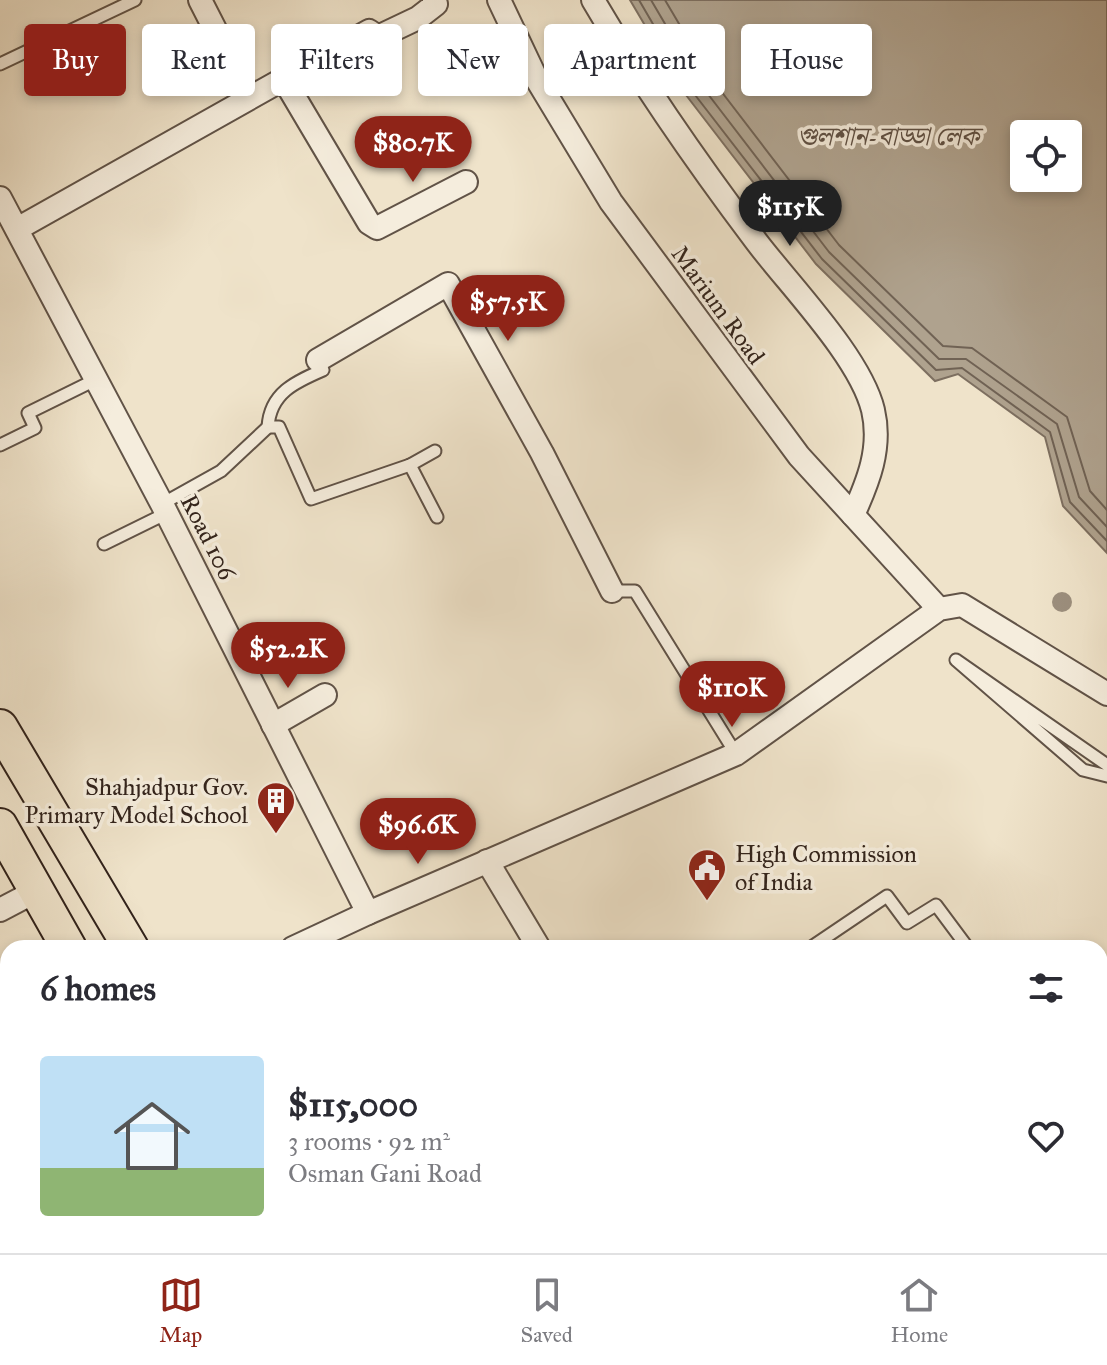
<!DOCTYPE html>
<meta charset="utf-8">
<style>
body{margin:0;font-family:"IM FELL Great Primer","Noto Serif Bengali",serif;background:#f2f2f3;color:#2b2b33;height:100vh;display:flex;flex-direction:column;font-size:30px;white-space:nowrap}
*{box-sizing:border-box;margin:0}
p{font-size:26px;color:#7c7c81}
.icon{flex:none;width:44px;height:44px;fill:none;stroke:currentColor;stroke-width:2;stroke-linecap:round;stroke-linejoin:round}
.map{position:relative;flex:1;overflow:hidden}
.drawer{position:absolute;left:0px;top:940px;width:1108px;height:314px;display:flex;flex-direction:column;background:#fff;border-radius:24px 24px 0 0;box-shadow:0 4px 12px #0003}
.drawer>*{flex:none}
.guide{position:absolute;left:24px;top:24px;width:1060px;height:72px;display:flex;gap:16px}
.controls{position:absolute;left:1010px;top:120px;display:grid;gap:16px}
.controls a{display:grid;place-items:center;width:72px;height:72px;border-radius:8px;background:#fff;box-shadow:0 4px 12px #0003;font-size:40px}
.price{position:absolute;translate:-50% -68px;padding:0 18px;border-radius:28px;background:#8f2418;color:#fff;font-size:26px;line-height:52px;filter:drop-shadow(0 2px 4px #0008)}
.price::after{content:'';position:absolute;left:50%;top:48px;width:24px;height:18px;margin-left:-12px;background:inherit;clip-path:polygon(0 0,100% 0,50% 100%)}
.price.current{background:#222;color:#fff}
ul{padding:0;list-style:none}
li{display:flex;align-items:center;gap:24px;height:200px;padding:0 40px}
li span{display:grid;place-items:center;flex:none;width:224px;height:160px;border-radius:8px;color:#555}
li>.icon{margin-inline-start:auto}
span .icon{width:96px;height:96px;fill:#fffc;stroke-width:1}
li b{font-size:34px}
h2{display:flex;justify-content:space-between;align-items:center;height:96px;padding:0 40px;font-size:34px}
.chip{padding:0 28px;border-radius:8px;background:#fff;box-shadow:0 4px 12px #0003;font-size:28px;line-height:72px}
.chip.current{background:#8f2418;color:#fff}
.menu{display:flex;justify-content:space-around;align-items:center;height:112px;border-top:2px solid #e1e1e2;background:#fff;font-size:22px;color:#7c7c81}
.menu a{display:grid;justify-items:center;gap:4px}
.menu .current{color:#8f2418}
.map>svg:first-child{display:block}
.green{fill:#cfc2ac;stroke:#807264;stroke-width:2}
.water{fill:#afa28e;stroke:#7d6f60;stroke-width:2;fill-rule:evenodd}
.lines{fill:none;stroke-linecap:round;stroke-linejoin:round}
.shore{stroke:#706254;stroke-width:2}
.service-casing{stroke:#615347;stroke-width:15}
.minor-casing{stroke:#615347;stroke-width:26}
.primary-casing{stroke:#32231b;stroke-width:38}
.service{stroke:#f5eddd;stroke-width:11}
.minor{stroke:#f5eddd;stroke-width:22}
.primary{stroke:#efe3ca;stroke-width:34}
.tree{fill:#9c8f7e}
.labels{text-anchor:middle;dominant-baseline:central;stroke-width:7;stroke-linejoin:round;paint-order:stroke}
.street-label{font-size:24px;fill:#32231b;stroke:#f5eddd}
.poi-label{font-size:24px;fill:#32231b;stroke:#f5eddd;text-anchor:end}
.water-label{font-size:26px;font-style:italic;fill:#5e4f43;stroke:#f5eddd}
</style>
<div class="map">
<svg width="1107" height="1253" viewBox="0 0 1107 1253">
<rect width="100%" height="100%" fill="#efe3ca"/>
<filter id="stains"><feTurbulence type="fractalNoise" baseFrequency=".0025" numOctaves="4"/><feColorMatrix values="0 0 0 0 .2 0 0 0 0 .09 0 0 0 0 .02 0 0 0 .5 -.17"/></filter>
<radialGradient id="worn" r=".72"><stop offset=".6" stop-color="#630" stop-opacity="0"/><stop offset="1" stop-color="#630" stop-opacity=".3"/></radialGradient>
<polygon class="green" points="419,1246 693,1246 697,1253 423,1253"/>
<path class="water" d="M630 0H1107V553L1063 506 1045 437 958 374 935 381 816 264 686 95ZM1024 134H1068V178H1024Z"/>
<g class="lines">
<g class="shore">
<polyline points="639,0 692,91 822,259 936,370 962,368 1050,432 1070,502 1107,541"/>
<polyline points="651,0 701,85 829,252 939,359 966,359 1057,424 1079,497 1107,527"/>
<polyline points="665,0 711,78 839,245 943,346 972,348 1067,417 1090,491 1107,510"/>
</g>
<defs>
<g id="service">
<polyline points="0,64 135,0"/>
<path d="M318 360 323 370C295 382 270 393 268 427H279L311 499 410 465 435 451"/>
<polyline points="0,445 35,428 28,413 95,380"/>
<polyline points="410,465 437,517"/>
<polyline points="162,504 221,471 268,427"/>
<polyline points="104,544 167,513"/>
<polyline points="612,591 635,591 736,754"/>
<polyline points="1107,765 956,660 1083,770 1107,776"/>
<polyline points="810,948 887,896 907,923 936,905 968,948"/>
<polyline points="1100,1055 1107,1049"/>
<polyline points="381,1246 385,1253"/>
<polyline points="788,1246 793,1253"/>
<polyline points="844,1253 853,1246"/>
</g>
<g id="minor">
<polyline points="200,0 249,96"/>
<polyline points="499,0 536,78 611,202 799,456 939,609"/>
<path d="M593 0C642 84 698 164 756 241 790 286 860 357 873 410 882 448 868 482 853 515"/>
<polyline points="283,78 369,223 377,228 466,182"/>
<polyline points="0,198 162,504 368,913 293,948"/>
<polyline points="17,229 369,31 378,37 418,18 436,4 434,0"/>
<polyline points="318,360 448,284 542,453 612,591"/>
<polyline points="273,725 325,695"/>
<polyline points="487,861 539,948"/>
<polyline points="0,910 38,890"/>
<polyline points="368,913 736,754 939,609 962,605 1107,694"/>
<polyline points="0,1094 8,1090"/>
<polyline points="152,1246 156,1253"/>
<polyline points="718,1246 722,1253"/>
</g>
<g id="primary">
<polyline points="0,727 131,948"/>
<polyline points="0,826 69,948"/>
<polyline points="234,1246 238,1253"/>
<polyline points="306,1246 310,1253"/>
</g>
</defs>
<use href="#service" class="service-casing"/>
<use href="#minor" class="minor-casing"/>
<use href="#primary" class="primary-casing"/>
<use href="#service" class="service"/>
<use href="#minor" class="minor"/>
<use href="#primary" class="primary"/>
</g>
<circle class="tree" cx="1062" cy="602" r="10"/>
<defs>
<symbol id="building-pin" viewBox="-11 -11 22 30"><path d="M0 17L-7.5 6A9.5 9.5 0 1 1 7.5 6Z" fill="#8f2418" stroke="#f5eddd"/><path d="M-4-6H4V6H1V3H-1V6H-4ZM-2.5-4.3h1.7v1.8h-1.7ZM.8-4.3h1.7v1.8H.8ZM-2.5-1h1.7V.8h-1.7ZM.8-1h1.7V.8H.8Z" fill="#fff"/></symbol>
<symbol id="civic-pin" viewBox="-11 -11 22 30"><path d="M0 17L-7.5 6A9.5 9.5 0 1 1 7.5 6Z" fill="#8f2418" stroke="#f5eddd"/><path d="M-.6-6.5H3V-4.5H.6V-3L4-1V1h2V6H-6V1h2V-1L-.6-3ZM-1.2 2.5V6h2.4V2.5Z" fill="#fff"/></symbol>
</defs>
<g fill-rule="evenodd">
<use href="#building-pin" x="254" y="779" width="44" height="60"/>
<use href="#civic-pin" x="685" y="846" width="44" height="60"/>
</g>
<g class="labels">
<g class="street-label">
<text transform="translate(718 305) rotate(54)">Marium Road</text>
<text transform="translate(208 537) rotate(63)">Road 106</text>
</g>
<g class="poi-label">
<text x="248" y="787">Shahjadpur Gov.<tspan x="248" dy="28">Primary Model School</tspan></text>
<text x="735" y="854" text-anchor="start">High Commission<tspan x="735" dy="28">of India</tspan></text>
</g>
<g class="water-label">
<text x="888" y="136">গুলশান-বাড্ডা লেক</text>
</g>
</g>
<rect width="100%" height="100%" filter="url(#stains)"/>
<rect width="100%" height="100%" fill="url(#worn)"/>
</svg>
<div class="controls">
<a><svg class="icon" aria-label="locate" viewBox="0 0 24 24"><circle cx="12" cy="12" r="6"/><path d="M12 2v4M12 18v4M2 12h4M18 12h4"/></svg></a>
</div>
<b class="price" style="left:413px;top:184px">$80.7K</b>
<b class="price current" style="left:790px;top:248px">$115K</b>
<b class="price" style="left:508px;top:343px">$57.5K</b>
<b class="price" style="left:288px;top:690px">$52.2K</b>
<b class="price" style="left:732px;top:729px">$110K</b>
<b class="price" style="left:418px;top:866px">$96.6K</b>
<div class="guide">
<a class="chip current">Buy</a>
<a class="chip">Rent</a>
<a class="chip">Filters</a>
<a class="chip">New</a>
<a class="chip">Apartment</a>
<a class="chip">House</a>
</div>
<section class="drawer">
<h2>6 homes<svg class="icon" aria-label="filters" viewBox="0 0 24 24"><path d="M4 7h16M4 17h16"/><circle cx="9" cy="7" r="2"/><circle cx="15" cy="17" r="2"/></svg></h2>
<ul>
<li><span style="background:linear-gradient(#bfe0f5 70%,#8fb573 0)"><svg class="icon" aria-label="home" viewBox="0 0 24 24"><path d="M3 11l9-7 9 7M6 9v11h12V9"/></svg></span><div><b>$115,000</b><p>3 rooms · 92 m²</p><p>Osman Gani Road</p></div><svg class="icon" aria-label="heart" viewBox="0 0 24 24"><path d="M12 20l-8-8c-3-5 5-10 8-4 3-6 11-1 8 4z"/></svg></li>
</ul>
</section>
</div>
<nav class="menu">
<a class="current"><svg class="icon" aria-label="map" viewBox="0 0 24 24"><path d="M3 6l6-2 6 2 6-2v14l-6 2-6-2-6 2zM9 4v14M15 6v14"/></svg>Map</a>
<a><svg class="icon" aria-label="saved" viewBox="0 0 24 24"><path d="M7 4h10v16l-5-4-5 4z"/></svg>Saved</a>
<a><svg class="icon" aria-label="home" viewBox="0 0 24 24"><path d="M3 11l9-7 9 7M6 9v11h12V9"/></svg>Home</a>
</nav>
